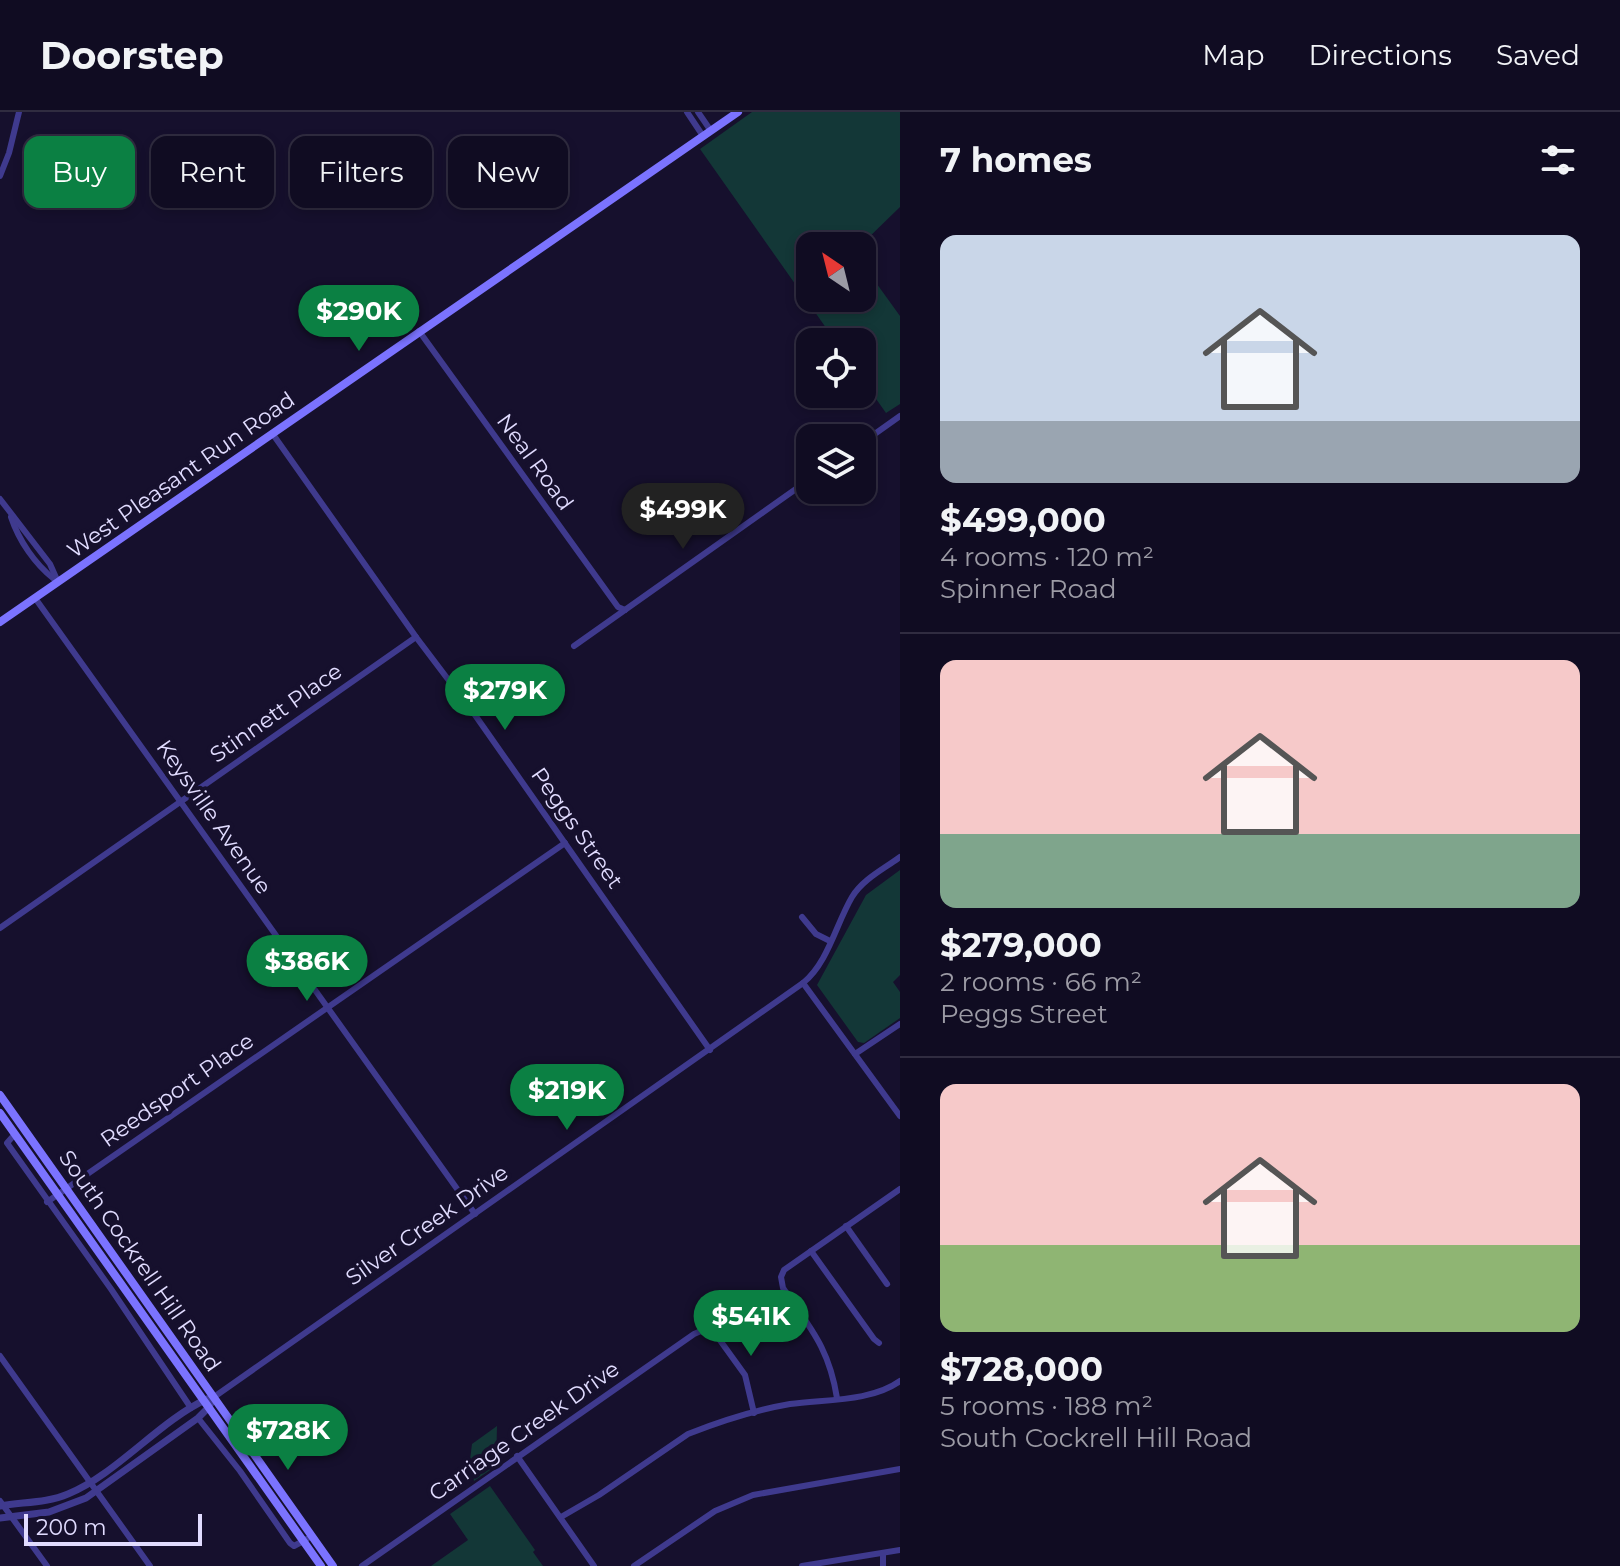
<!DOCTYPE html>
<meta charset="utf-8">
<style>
body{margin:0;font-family:Montserrat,sans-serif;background:#1e1a2f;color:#f1f3f6;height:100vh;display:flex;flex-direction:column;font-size:30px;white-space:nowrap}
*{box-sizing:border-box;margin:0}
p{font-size:26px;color:#9c9ba5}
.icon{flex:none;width:44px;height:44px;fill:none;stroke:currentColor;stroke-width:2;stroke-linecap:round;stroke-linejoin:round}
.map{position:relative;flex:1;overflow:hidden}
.sheet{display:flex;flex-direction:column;background:#100c22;width:720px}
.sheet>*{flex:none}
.top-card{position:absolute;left:24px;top:24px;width:756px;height:72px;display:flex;gap:16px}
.needle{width:52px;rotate:325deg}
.buttons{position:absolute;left:796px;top:120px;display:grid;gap:16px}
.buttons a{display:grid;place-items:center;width:80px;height:80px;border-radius:16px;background:#100c22;box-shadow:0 4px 12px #0003,0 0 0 2px #302c40;font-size:40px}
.scale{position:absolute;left:24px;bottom:20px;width:178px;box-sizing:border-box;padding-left:8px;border:4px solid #e1dcff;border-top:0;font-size:22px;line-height:28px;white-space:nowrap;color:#e1dcff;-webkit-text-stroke:6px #16102d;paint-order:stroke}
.price{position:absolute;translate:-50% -68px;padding:0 18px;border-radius:28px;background:#0b8043;color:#fff;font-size:26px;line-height:52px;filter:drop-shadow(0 2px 4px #0008)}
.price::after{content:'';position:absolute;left:50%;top:48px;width:24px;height:18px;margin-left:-12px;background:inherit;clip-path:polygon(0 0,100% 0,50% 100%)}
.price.on{background:#222;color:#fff}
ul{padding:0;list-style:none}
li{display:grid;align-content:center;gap:16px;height:424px;padding:0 40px}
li+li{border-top:2px solid #302c40}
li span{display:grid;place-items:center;height:248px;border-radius:16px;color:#555}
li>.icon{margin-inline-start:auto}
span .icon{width:144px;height:144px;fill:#fffc;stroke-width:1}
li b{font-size:34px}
h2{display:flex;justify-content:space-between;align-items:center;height:96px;padding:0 40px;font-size:34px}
.tag{padding:0 28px;border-radius:16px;background:#100c22;box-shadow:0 4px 12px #0003,0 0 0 2px #302c40;font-size:28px;line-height:72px}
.tag.on{background:#0b8043;color:#fff}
header{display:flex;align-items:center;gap:48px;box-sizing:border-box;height:112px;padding:0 40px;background:#100c22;border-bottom:2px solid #302c40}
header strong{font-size:38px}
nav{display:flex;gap:44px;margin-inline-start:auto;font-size:28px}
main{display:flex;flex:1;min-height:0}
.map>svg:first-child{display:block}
.green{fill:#133737;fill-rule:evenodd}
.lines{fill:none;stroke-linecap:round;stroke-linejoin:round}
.minor{stroke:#3f3a8e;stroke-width:6}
.tertiary{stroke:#3f3a8e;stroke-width:7}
.secondary{stroke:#7b73ff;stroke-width:8}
.labels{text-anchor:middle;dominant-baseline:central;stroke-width:8;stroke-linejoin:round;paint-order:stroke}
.street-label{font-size:22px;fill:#e1dcff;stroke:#16102d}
</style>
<header>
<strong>Doorstep</strong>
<nav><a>Map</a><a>Directions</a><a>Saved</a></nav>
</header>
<main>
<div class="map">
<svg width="900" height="1454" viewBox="0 0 900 1454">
<rect width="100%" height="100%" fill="#16102d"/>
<g class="green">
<path d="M752 0H900V95L864 130 869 161 900 204V292L886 301 862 267V230H836L700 37ZM810 134H862V186H810Z"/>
<polygon points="900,758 900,863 893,870 900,880 900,906 864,931 858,930 817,873 866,783"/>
<polygon points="497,1314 496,1354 474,1369 470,1348 472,1332"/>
<polygon points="490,1374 535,1438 533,1440 543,1454 431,1454 468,1428 450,1402"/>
</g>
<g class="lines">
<g class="minor">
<polyline points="687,0 703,24"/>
<polyline points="698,0 711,19"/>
<polyline points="0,64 9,41 19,0"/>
<polyline points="419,219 618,495 625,498"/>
<polyline points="272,321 416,525 475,603 710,938"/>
<polyline points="862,331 900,304"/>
<polyline points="0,387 50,452 58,470"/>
<path d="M11 405C19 429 35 452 54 467"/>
<polyline points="35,486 475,1102"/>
<polyline points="574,534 810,367"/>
<polyline points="802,805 816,822 830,829"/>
<polyline points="0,816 416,525"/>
<polyline points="803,871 900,1004"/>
<polyline points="855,942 900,912"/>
<polyline points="15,1022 7,1031 111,1177 191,1296"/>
<polyline points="47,1090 565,731"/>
<polyline points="846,1114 887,1172"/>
<polyline points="811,1139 874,1227 879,1231"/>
<polyline points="0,1244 150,1454"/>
<path d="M214 1285 803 871C828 851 836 812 852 785 863 767 884 757 900 745"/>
<path d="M837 1286C829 1236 811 1217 783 1176L781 1165 784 1158 900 1077"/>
<polyline points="198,1306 240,1359 290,1431 294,1434 307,1427"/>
<polyline points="517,1344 594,1454"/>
<polyline points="0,1389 47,1454"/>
<path d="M561 1405 599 1383 688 1322C721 1309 755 1298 790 1292 825 1287 871 1290 900 1269"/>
<polyline points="883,1442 883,1454"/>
<polyline points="362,1454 694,1222 708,1216 714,1220 745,1263 754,1301"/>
<polyline points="634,1454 715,1399 753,1383 900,1357"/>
<polyline points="802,1454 900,1438"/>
</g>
<g class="tertiary">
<path d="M0 1394C22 1390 47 1391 68 1382 117 1362 159 1309 207 1287"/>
<polyline points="0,1406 49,1400 86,1386 198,1306 209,1295 214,1285"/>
</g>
<g class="secondary">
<polyline points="0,510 738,0"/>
<polyline points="0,983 333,1454"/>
<polyline points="0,1001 321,1454"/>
</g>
</g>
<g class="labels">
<g class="street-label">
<text transform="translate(535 350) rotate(54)">Neal Road</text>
<text transform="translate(181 363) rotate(-35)">West Pleasant Run Road</text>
<text transform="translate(276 601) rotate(-35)">Stinnett Place</text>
<text transform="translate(214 705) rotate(55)">Keysville Avenue</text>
<text transform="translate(577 716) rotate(55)">Peggs Street</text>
<text transform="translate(177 978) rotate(-35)">Reedsport Place</text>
<text transform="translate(427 1113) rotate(-35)">Silver Creek Drive</text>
<text transform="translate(140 1149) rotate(55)">South Cockrell Hill Road</text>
<text transform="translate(524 1319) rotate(-35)">Carriage Creek Drive</text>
</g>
</g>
</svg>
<div class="buttons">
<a><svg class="needle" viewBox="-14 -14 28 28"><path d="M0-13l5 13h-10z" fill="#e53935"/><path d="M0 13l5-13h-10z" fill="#9c9ba5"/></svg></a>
<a><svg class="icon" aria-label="locate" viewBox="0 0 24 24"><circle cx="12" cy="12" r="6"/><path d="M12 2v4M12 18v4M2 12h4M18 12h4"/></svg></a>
<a><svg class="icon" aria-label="layers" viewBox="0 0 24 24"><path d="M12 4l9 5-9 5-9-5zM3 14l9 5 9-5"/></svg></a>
</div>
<div class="scale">200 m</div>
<b class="price" style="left:359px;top:241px">$290K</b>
<b class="price on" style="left:683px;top:439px">$499K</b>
<b class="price" style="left:505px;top:620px">$279K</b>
<b class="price" style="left:307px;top:891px">$386K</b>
<b class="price" style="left:567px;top:1020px">$219K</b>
<b class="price" style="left:751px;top:1246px">$541K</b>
<b class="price" style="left:288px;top:1360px">$728K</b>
<div class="top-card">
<a class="tag on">Buy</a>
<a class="tag">Rent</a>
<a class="tag">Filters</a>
<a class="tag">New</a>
</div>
</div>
<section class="sheet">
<h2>7 homes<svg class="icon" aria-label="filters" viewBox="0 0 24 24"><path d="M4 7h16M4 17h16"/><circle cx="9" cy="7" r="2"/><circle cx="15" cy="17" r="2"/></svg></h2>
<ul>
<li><span style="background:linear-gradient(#c9d6e8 75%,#9aa5b1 0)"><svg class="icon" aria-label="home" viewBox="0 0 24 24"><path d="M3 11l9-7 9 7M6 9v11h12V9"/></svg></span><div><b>$499,000</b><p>4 rooms · 120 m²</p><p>Spinner Road</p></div></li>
<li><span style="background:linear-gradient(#f6c9c9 70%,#7fa58c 0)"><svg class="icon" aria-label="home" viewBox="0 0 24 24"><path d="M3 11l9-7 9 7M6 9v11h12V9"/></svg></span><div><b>$279,000</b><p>2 rooms · 66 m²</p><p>Peggs Street</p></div></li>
<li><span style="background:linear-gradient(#f6c9c9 65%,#8fb573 0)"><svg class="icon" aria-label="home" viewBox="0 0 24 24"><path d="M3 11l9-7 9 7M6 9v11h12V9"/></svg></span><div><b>$728,000</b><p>5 rooms · 188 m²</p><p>South Cockrell Hill Road</p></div></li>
</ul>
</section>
</main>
